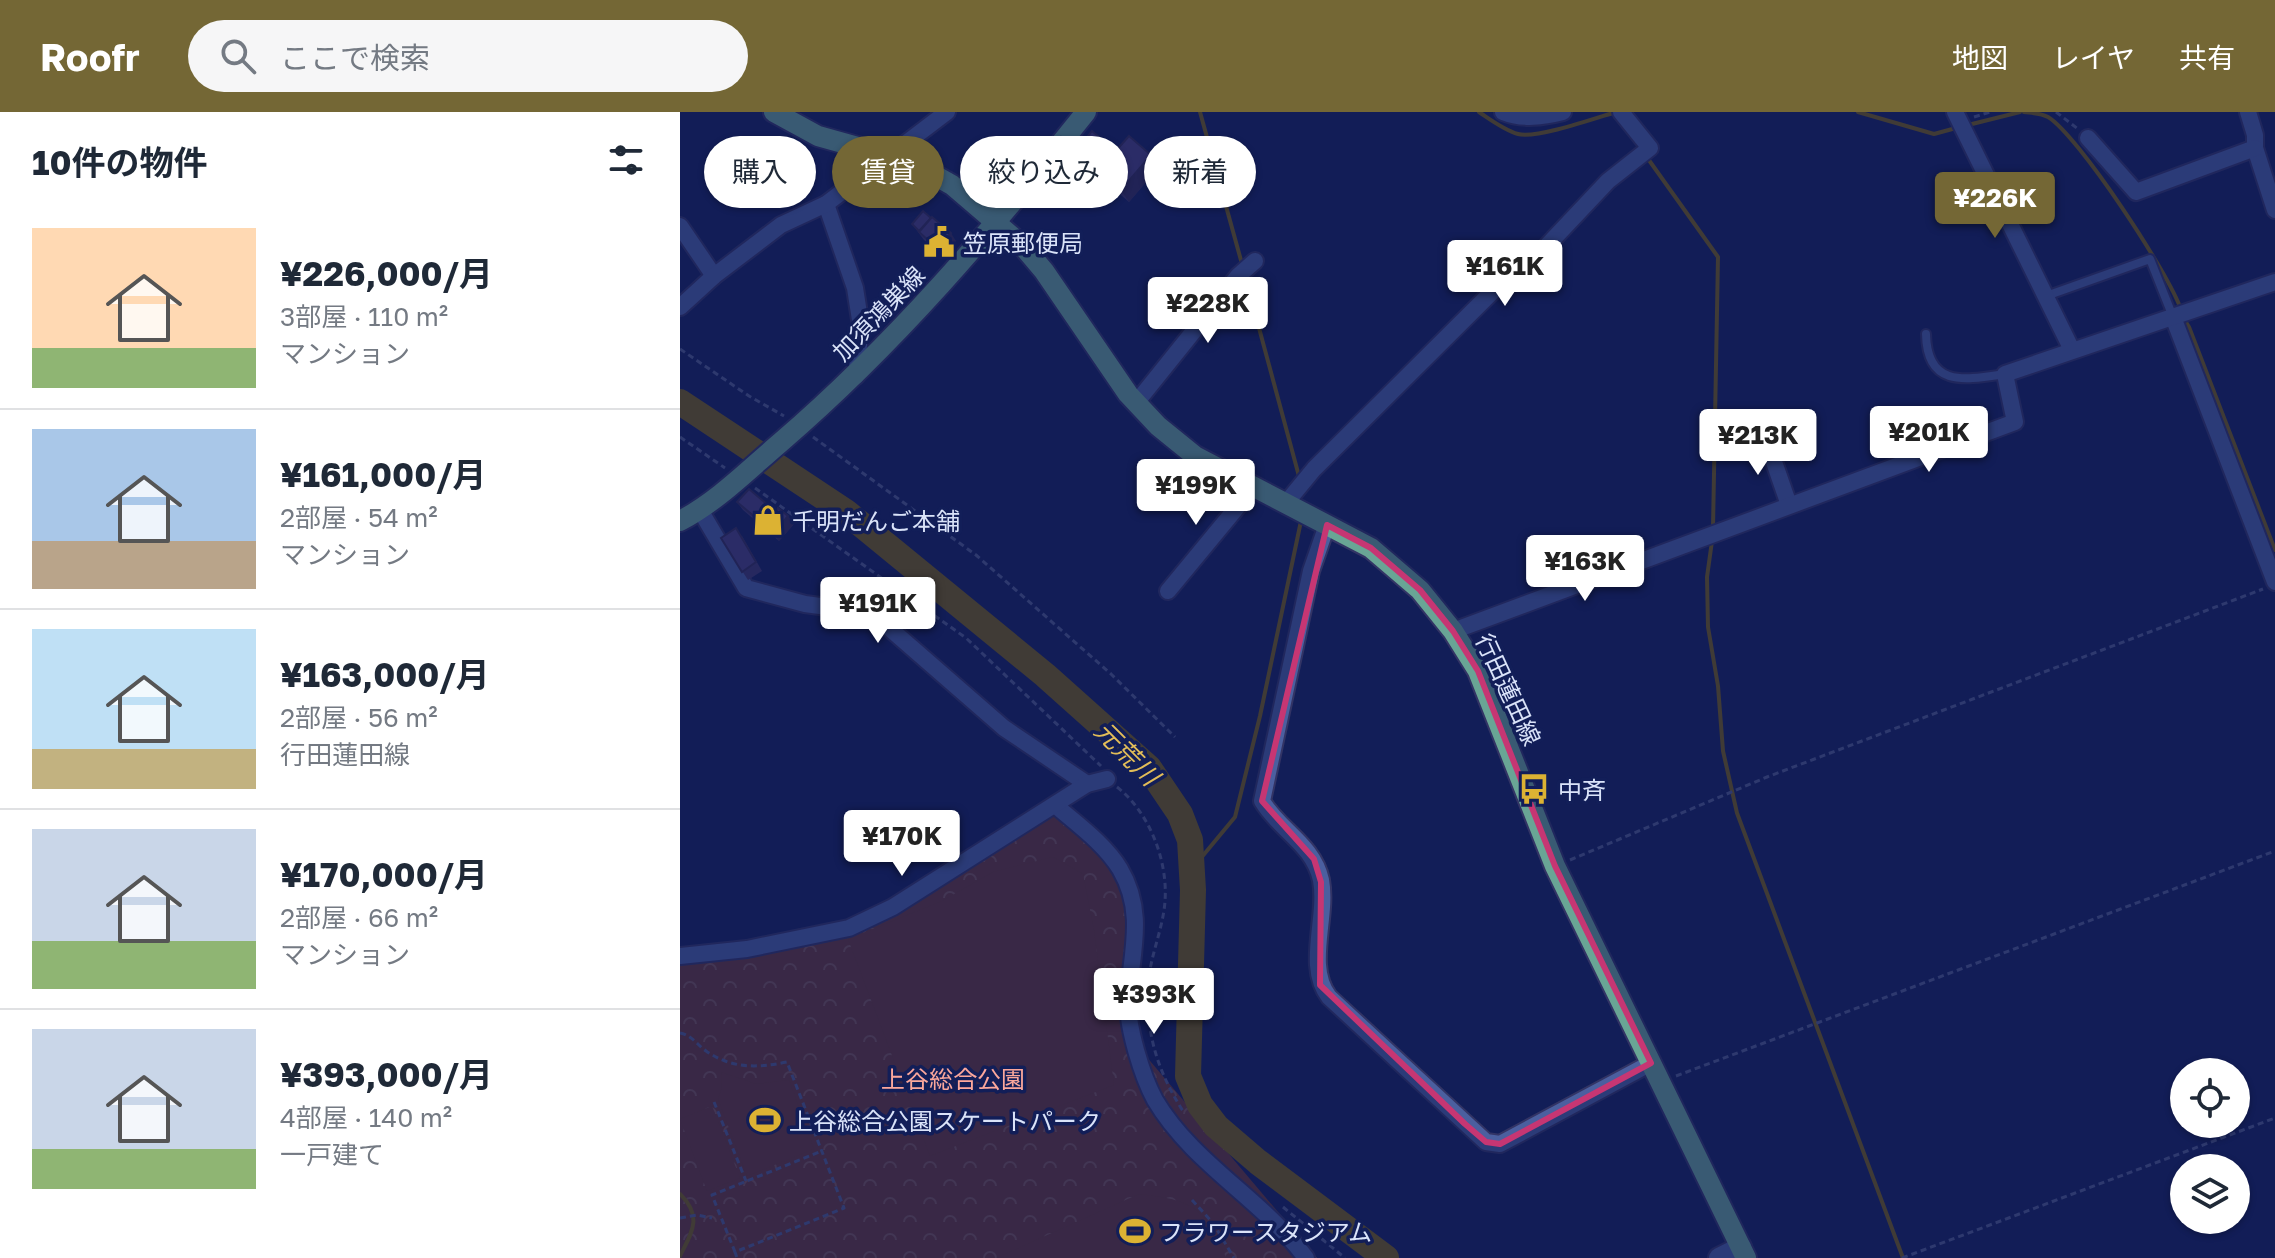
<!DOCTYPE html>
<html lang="ja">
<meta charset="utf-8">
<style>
body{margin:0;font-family:"Golos Text","Noto Sans JP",sans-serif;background:#f6f6f7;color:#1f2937;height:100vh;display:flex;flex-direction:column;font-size:30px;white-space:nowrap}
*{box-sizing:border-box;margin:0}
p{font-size:26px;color:#747a83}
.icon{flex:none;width:44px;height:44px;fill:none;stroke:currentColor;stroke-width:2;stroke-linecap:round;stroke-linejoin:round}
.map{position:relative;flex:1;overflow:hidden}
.side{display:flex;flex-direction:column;background:#fff;width:680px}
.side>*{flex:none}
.top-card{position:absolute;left:24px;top:24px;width:760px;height:72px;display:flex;gap:16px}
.tools{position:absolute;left:1490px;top:946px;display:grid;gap:16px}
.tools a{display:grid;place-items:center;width:80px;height:80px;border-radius:50%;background:#fff;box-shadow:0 2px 6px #0004;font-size:40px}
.price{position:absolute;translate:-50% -68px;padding:0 18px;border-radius:8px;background:#fff;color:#222;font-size:26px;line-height:52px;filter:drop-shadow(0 2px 4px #0008)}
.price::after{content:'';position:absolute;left:50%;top:48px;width:24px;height:18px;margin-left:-12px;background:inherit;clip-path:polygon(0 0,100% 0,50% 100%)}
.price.current{background:#746735;color:#fff}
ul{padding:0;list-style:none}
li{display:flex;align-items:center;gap:24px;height:200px;padding:0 32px}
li+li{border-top:2px solid #e0e1e3}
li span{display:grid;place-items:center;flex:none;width:224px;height:160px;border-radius:0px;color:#555}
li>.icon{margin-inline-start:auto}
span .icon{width:96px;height:96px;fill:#fffc;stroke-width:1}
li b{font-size:34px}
h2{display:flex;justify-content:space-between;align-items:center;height:96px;padding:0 32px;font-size:34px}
.tag{padding:0 28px;border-radius:36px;background:#fff;box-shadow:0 2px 6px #0004;font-size:28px;line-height:72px}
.tag.current{background:#746735;color:#fff}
header{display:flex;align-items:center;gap:48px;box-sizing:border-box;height:112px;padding:0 40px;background:#746735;color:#fff}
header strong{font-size:38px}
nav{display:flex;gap:44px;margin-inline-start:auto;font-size:28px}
.search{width:560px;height:72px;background:#f6f6f7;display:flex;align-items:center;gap:20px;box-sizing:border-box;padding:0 28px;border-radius:44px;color:#747a83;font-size:30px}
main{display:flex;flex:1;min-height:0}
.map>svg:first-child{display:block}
.park{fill:url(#park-crowns)}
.garden{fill:#683731}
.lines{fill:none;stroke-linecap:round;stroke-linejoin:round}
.stream{stroke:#785f0f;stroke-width:4}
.river{stroke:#785f0f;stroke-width:26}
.service-casing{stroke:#323465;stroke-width:12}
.minor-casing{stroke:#323465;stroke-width:20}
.tertiary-casing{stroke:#323465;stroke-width:24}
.primary-casing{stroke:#323465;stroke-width:24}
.path{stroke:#505b8a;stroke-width:3;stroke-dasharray:6 4;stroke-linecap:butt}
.service{stroke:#4b5f9f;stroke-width:8}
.minor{stroke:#4b5f9f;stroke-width:16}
.tertiary{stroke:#4b5f9f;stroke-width:20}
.primary{stroke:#69a595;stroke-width:20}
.wall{fill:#3f3669}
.shaded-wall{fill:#332c55}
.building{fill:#493f7a;stroke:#332c55;stroke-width:2}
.marked{fill:none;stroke:#c63673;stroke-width:6;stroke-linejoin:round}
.labels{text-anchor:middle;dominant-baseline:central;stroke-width:7;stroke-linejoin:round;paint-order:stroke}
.poi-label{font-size:24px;fill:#dae3f9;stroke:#121e58;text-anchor:start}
.street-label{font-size:24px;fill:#dae3f9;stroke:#121e58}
.park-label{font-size:24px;fill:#fba79b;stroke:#121e58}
.water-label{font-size:26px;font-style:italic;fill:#e2bd58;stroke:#121e58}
</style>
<header>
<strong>Roofr</strong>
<div class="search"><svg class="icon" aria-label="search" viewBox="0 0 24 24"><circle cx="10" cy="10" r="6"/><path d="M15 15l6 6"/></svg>ここで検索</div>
<nav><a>地図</a><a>レイヤ</a><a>共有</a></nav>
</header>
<main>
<section class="side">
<h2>10件の物件<svg class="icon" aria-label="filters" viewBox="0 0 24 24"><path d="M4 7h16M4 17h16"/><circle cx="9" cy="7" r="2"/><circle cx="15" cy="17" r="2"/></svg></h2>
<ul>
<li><span style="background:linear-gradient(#ffd9b3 75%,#8fb573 0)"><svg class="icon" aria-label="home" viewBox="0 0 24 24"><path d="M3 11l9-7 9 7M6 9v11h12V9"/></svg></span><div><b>¥226,000/月</b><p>3部屋 · 110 m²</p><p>マンション</p></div></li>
<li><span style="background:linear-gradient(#a9c7e8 70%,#b9a48a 0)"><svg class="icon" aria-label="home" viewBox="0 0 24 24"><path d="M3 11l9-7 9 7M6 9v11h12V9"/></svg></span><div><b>¥161,000/月</b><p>2部屋 · 54 m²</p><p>マンション</p></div></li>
<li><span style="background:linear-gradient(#bfe0f5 75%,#c2b280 0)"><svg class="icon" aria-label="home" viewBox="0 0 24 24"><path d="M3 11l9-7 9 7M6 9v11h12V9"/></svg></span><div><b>¥163,000/月</b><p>2部屋 · 56 m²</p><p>行田蓮田線</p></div></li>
<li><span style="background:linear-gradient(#c9d6e8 70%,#8fb573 0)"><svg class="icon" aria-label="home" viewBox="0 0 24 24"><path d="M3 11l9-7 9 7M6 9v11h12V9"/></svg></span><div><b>¥170,000/月</b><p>2部屋 · 66 m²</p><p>マンション</p></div></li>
<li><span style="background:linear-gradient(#c9d6e8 75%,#8fb573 0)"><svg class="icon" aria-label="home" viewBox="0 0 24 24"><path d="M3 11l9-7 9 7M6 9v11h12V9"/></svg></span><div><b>¥393,000/月</b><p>4部屋 · 140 m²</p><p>一戸建て</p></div></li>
</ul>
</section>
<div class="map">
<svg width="1595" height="1146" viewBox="0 0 1595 1146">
<defs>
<pattern id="park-crowns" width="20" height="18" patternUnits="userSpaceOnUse" patternTransform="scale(2)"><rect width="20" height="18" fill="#683731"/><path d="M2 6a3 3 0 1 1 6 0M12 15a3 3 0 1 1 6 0" fill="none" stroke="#7d5450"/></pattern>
</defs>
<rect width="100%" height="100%" fill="#121e58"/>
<polygon class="park" points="375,693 440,757 453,791 454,930 637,1146 0,1146 0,844 67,837 213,795"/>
<g class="garden">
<polygon points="373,745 403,762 414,818 434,973 250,1044 168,827 262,789 313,760"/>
<polygon points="41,960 76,972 109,968 134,1037 67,1064 38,987 42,975"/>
<polygon points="32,994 60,1066 27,1079 0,1007"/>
<path d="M459 1082C512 1088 526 1095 546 1146H316Z"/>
</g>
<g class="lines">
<g class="stream">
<polyline points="520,0 562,152"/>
<path d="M799 0C811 8 824 18 838 22 856 27 916 6 936 0"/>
<polyline points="1178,0 1254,22 1276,16"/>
<path d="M1344 0C1351 1 1361 1 1368 5 1398 23 1490 163 1501 198"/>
<polyline points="1288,13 1340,0"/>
<polyline points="966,44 1038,145 1033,416"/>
<polyline points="565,164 620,368"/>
<polyline points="1504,207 1509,215 1595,438"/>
<polyline points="1032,429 1027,465 1028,515 1038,574 1043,639 1057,701 1223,1146"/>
<polyline points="511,758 555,705 580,604 621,409"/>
<path d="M0 1082C23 1105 12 1120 0 1144"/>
</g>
<polyline class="river" points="0,290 166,400 365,563 469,656 500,702 510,728 513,778 508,964 520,993 536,1014 578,1050 706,1146"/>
<defs>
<g id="service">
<polyline points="1366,184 1470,147 1493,205"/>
<path d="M1246 222C1247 276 1285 268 1325 262"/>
</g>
<g id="minor">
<path d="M823 0C843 8 863 5 883 0"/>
<polyline points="1275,0 1392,238"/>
<polyline points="1568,0 1575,23 1575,36 1595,98"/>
<polyline points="1408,26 1456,80 1575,36"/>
<polyline points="146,92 175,176 181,214 176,264"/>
<polyline points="0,114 34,164"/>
<polyline points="0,195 34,164 101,113 146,92 267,0"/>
<polyline points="1493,205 1595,470"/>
<polyline points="456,291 558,164 575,149"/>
<polyline points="1085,324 1109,393"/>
<polyline points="606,391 634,357 813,179 862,139 928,69 970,36 941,0"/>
<polyline points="20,398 66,476 125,492 192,501 324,616 407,672"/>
<path d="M647 413 631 459 582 689C599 718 633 732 641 768 648 806 625 854 649 885L806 1030 820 1032 971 951"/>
<polyline points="488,479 573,376"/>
<polyline points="773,519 1335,310 1325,262 1595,170"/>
<path d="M375 693C397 712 425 732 440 757 466 801 451 842 448 888 447 915 462 964 475 988 513 1052 582 1087 626 1146"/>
<polyline points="0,844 67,837 169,816 213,795 407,672 427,667"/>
</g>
<polyline id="tertiary" points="1039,1146 1061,1135"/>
<g id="primary">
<polyline points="94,0 138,24 231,50 272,73 342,133 364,159 448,282 478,314 515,344 691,436 740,478 773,519 798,559 875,754 1066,1146"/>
<path d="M0 409C38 389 68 358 101 330 216 231 311 119 406 0"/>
</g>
</defs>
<use href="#service" class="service-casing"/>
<use href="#minor" class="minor-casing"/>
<use href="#tertiary" class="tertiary-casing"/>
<use href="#primary" class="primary-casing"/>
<g class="path">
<polyline points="1376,0 1398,17"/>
<polyline points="1294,5 1310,0"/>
<polyline points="0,237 69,284 104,304"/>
<polyline points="0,325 45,356"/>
<polyline points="133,325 296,443 431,562 495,625"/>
<polyline points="75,376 286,526 421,654"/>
<path d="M437 675C469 700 488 748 485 789 483 819 468 848 468 878 466 923 479 962 503 999"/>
<polyline points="890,748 1087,665 1583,477"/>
<path d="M0 921C12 923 17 933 26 939 52 957 77 956 107 950L164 1096 55 1140 57 1146"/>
<polyline points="996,964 1595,739"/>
<polyline points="34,990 66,1069"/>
<polyline points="512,1088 533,1111 554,1146"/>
<polyline points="603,1095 665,1146"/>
<polyline points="0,1106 17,1103 32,1106"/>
<polyline points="55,1140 32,1083 142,1039"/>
<polyline points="1222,1146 1595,1006"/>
</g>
<use href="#service" class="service"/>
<use href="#minor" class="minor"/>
<use href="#tertiary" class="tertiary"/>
<use href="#primary" class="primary"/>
</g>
<g class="wall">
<polygon points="397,38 433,42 479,55 449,90 427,71 420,61 407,76 377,52 368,40"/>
<polygon points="232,112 276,129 263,144 244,128"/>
<polygon points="57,390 96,400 108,404 114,412 99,429 63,398"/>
<polygon points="62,424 82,459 68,468 41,426"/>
</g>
<g class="shaded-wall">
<polygon points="426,31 434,43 407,76 399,64"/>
<polygon points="471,43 479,55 449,90 441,78"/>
<polygon points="271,121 276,129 263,144 257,136"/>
<polygon points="108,404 114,412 99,429 94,421"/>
</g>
<g class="building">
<polygon points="412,19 426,31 399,64 368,40 381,25 397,38"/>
<polygon points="449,24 471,43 441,78 418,59"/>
<polygon points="243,99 251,106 239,119 232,112"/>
<polygon points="252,105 271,121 257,136 239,120"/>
<polygon points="69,377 96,400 98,396 108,404 94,421 57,390"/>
<polygon points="56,416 76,450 62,460 41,426"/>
</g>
<path d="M0 0H1595V1146H0ZM647 413 691 436 740 478 773 519 798 559 875 754 971 951 820 1032 806 1030 785 1012 640 873 641 770 634 747 582 689Z" fill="#121e58" fill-opacity=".55" fill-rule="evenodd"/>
<path class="marked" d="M647 413 691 436 740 478 773 519 798 559 875 754 971 951 820 1032 806 1030 785 1012 640 873 641 770 634 747 582 689Z"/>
<defs>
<symbol id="civic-bare" viewBox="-9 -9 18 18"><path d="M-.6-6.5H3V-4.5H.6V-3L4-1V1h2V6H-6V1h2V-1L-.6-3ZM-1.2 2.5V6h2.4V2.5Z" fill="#dcb233" stroke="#121e58" stroke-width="2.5" paint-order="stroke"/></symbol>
<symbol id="shop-bare" viewBox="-9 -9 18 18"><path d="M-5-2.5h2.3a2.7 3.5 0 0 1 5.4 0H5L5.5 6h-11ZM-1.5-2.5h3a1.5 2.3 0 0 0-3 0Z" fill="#dcb233" stroke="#121e58" stroke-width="2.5" paint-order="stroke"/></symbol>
<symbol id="bus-bare" viewBox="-9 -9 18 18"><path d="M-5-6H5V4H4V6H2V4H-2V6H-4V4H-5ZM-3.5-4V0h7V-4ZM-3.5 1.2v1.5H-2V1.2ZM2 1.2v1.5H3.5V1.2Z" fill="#dcb233" stroke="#121e58" stroke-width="2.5" paint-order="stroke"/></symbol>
<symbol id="stadium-bare" viewBox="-9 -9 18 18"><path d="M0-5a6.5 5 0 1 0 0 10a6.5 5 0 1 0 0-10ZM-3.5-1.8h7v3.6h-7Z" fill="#dcb233" stroke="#121e58" stroke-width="2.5" paint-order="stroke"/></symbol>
</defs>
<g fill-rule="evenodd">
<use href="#civic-bare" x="237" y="108" width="44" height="44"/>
<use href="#shop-bare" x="66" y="386" width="44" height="44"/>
<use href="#bus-bare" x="832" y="655" width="44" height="44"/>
<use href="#stadium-bare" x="63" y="986" width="44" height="44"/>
<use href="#stadium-bare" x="433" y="1097" width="44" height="44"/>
</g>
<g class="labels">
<g class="poi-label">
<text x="283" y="130">笠原郵便局</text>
<text x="112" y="408">千明だんご本舗</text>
<text x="878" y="677">中斉</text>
<text x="109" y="1008">上谷総合公園スケートパーク</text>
<text x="479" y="1119">フラワースタジアム</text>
</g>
<g class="street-label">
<text transform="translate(198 201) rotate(-46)">加須鴻巣線</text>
<text transform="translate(829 577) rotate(65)">行田蓮田線</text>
</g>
<g class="park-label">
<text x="273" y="966">上谷総合公園</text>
</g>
<g class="water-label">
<text transform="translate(447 641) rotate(45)">元荒川</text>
</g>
</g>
</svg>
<div class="tools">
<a><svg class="icon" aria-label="locate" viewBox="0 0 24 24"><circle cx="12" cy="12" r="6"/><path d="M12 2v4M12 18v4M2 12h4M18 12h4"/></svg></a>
<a><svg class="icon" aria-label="layers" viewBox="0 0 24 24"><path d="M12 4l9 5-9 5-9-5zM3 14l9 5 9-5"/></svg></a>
</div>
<b class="price current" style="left:1315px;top:128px">¥226K</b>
<b class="price" style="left:825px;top:196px">¥161K</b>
<b class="price" style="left:528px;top:233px">¥228K</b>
<b class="price" style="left:1249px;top:362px">¥201K</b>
<b class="price" style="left:1078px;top:365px">¥213K</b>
<b class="price" style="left:516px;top:415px">¥199K</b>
<b class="price" style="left:905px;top:491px">¥163K</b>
<b class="price" style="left:198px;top:533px">¥191K</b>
<b class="price" style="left:222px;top:766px">¥170K</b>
<b class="price" style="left:474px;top:924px">¥393K</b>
<div class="top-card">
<a class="tag">購入</a>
<a class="tag current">賃貸</a>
<a class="tag">絞り込み</a>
<a class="tag">新着</a>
</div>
</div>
</main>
